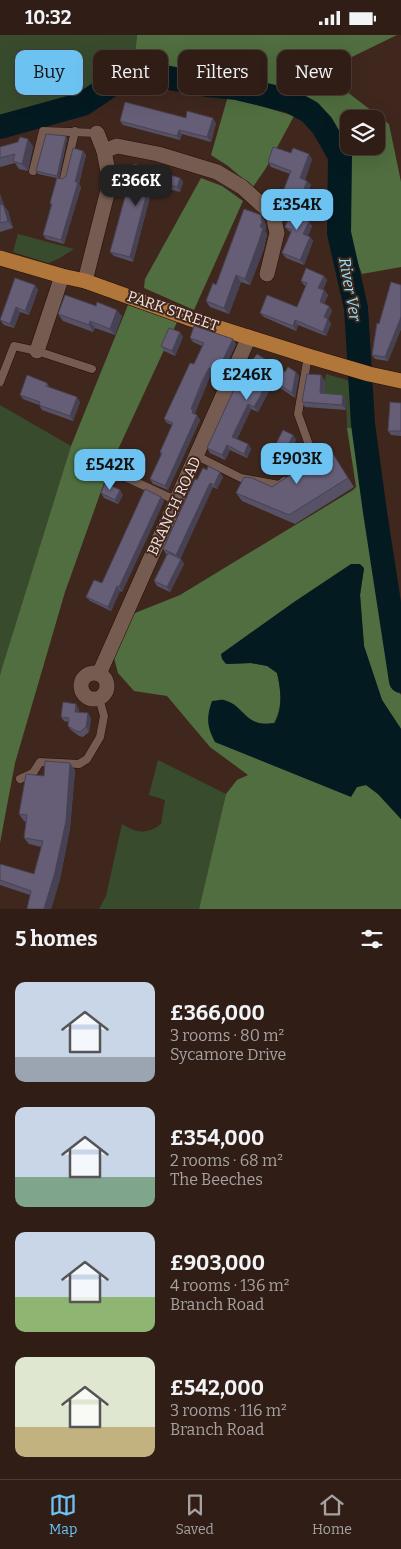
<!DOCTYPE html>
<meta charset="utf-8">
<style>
body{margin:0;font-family:Bitter,serif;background:#37261f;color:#f1f3f6;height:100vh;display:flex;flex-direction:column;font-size:19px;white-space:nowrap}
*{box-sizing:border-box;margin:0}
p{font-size:16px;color:#a7a2a1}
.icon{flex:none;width:28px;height:28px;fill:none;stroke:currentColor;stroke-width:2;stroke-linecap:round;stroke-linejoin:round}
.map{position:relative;height:874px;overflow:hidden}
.drawer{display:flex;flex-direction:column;background:#2f1d16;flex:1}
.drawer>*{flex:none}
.top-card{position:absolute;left:15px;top:15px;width:371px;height:45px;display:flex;gap:10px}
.buttons{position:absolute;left:340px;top:75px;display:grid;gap:10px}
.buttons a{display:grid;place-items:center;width:45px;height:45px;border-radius:10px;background:#2f1d16;box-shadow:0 5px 20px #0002,0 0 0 1px #4a3b35;font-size:25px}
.price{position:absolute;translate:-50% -42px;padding:0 11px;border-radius:10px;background:#6cc3f2;color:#111;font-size:16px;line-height:32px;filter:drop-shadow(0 1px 2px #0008)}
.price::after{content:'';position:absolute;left:50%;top:30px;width:15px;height:11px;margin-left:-8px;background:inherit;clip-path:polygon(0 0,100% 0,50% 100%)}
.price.on{background:#222;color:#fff}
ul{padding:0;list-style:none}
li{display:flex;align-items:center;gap:15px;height:125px;padding:0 15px}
li span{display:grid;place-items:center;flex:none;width:140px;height:100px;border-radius:10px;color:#555}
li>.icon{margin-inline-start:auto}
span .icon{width:60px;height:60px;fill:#fffc;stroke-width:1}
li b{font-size:21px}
h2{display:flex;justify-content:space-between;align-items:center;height:60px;padding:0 15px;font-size:21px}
.pill{padding:0 18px;border-radius:10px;background:#2f1d16;box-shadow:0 5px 20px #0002,0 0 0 1px #4a3b35;font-size:18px;line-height:45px}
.pill.on{background:#6cc3f2;color:#111}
.status{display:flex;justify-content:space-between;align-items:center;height:35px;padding:0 25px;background:#2f1d16;direction:ltr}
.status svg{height:14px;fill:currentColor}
.menu{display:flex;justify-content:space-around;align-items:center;height:70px;border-top:1px solid #4a3b35;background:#2f1d16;font-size:14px;color:#a7a2a1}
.menu a{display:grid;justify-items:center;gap:2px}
.menu .on{color:#6cc3f2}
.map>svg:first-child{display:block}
.green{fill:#384c2d}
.forest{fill:#506e3f;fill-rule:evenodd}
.water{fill:#041a21}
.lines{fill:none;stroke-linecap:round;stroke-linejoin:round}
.river{stroke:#041a21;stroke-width:24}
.lane-casing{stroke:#250f08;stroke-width:9}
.street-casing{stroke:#250f08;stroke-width:16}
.primary-casing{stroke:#250f08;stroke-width:16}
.lane{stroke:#765b51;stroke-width:8}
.street{stroke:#765b51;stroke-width:15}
.primary{stroke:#b1763a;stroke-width:15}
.wall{fill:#575165}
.shaded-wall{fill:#474253}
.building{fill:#655e76;stroke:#474253}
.labels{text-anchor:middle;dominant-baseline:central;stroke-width:4;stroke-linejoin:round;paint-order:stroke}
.street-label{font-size:15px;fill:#f4e3dd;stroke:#3f271e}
.water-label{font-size:16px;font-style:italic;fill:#92e4fd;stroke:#3f271e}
</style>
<div class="status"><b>10:32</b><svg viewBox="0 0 49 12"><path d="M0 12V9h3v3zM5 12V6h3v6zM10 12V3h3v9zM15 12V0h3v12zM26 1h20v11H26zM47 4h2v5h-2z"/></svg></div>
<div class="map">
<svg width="401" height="874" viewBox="0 0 401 874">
<rect width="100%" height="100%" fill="#3f271e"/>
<g class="green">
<polygon points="0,0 137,0 134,31 125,35 90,58 50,74 0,85"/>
<polygon points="18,199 74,214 58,224 48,228 13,217"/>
<polygon points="326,339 357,348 359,393 347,393 346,365 323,363"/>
<polygon points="0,370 71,411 0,640"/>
<path d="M158 725 226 759 199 874H99L106 861 122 789C137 798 146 800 161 789L165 765 149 760Z"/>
</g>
<g class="forest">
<path d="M137 0H397L321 37 389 89 401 147V232L362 239 347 201 344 178 345 136 341 106 330 86 317 73 305 66 256 48 134 31ZM349 84H376V111H349Z"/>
<polygon points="228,61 294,81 266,133 253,152 228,131 211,120"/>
<polygon points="201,143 222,151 243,166 194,275 144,253 145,244"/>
<polygon points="128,270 177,287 109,434 65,557 15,728 0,808 0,640 2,633 71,411"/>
<path d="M347 393H359L365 451 392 634 395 651 401 660V694L382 665 364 611 360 560 364 533 226 629 251 628 268 631 277 638C281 656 283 671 274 688 253 691 247 683 233 669L215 707 351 761 357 752 366 750 378 759 401 784V874H199L226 759 237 745 248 740 210 712 167 661 134 656 118 638 114 623 130 580 180 560 353 455 356 452Z"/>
</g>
<path class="water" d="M351 529H360L364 533 360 560 364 611 382 665 401 694V784L378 759 366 750 357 752 351 762 215 707C207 692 206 683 212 666 216 666 220 664 224 665 246 671 244 693 275 688 283 672 281 655 277 638L267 631 251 628 226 629 222 624 221 619 294 567Z"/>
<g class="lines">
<polyline class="river" points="0,92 83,69 126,40 143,38 207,50 237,53 290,66 310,77 322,90 340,121 339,198 356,273 363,389 375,477 401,646"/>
<defs>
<g id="lane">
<polyline points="33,136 43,96 97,98"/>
<polyline points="64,143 75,96"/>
<polyline points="0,347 14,311 37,316 92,334"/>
<polyline points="197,421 241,443 279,450 284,446"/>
<polyline points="303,432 314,424 298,379 308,321"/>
<polyline points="125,442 175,465"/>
<polyline points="20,744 33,738 40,727 79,729 87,724 100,702 104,681 99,663"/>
</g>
<g id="street">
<polyline points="104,116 117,111 158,119 217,137 242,152 273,180 277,198 267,239"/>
<polyline points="85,246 110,147 104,116 97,98"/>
<polyline points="37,316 62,241"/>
<circle cx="94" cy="651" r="13"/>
<polyline points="99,639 249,302"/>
</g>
<polyline id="primary" points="0,223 62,241 85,246 188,283 308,321 369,339 401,346"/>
</defs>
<use href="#lane" class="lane-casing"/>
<use href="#street" class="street-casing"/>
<use href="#primary" class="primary-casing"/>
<use href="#lane" class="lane"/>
<use href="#street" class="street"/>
<use href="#primary" class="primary"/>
</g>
<g class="wall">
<polygon points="186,83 216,88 211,107 182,99 180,105 123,90 120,86"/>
<polygon points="66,101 67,104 59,143 62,144 66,141 83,116 86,120 79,149 81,152 64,209 46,204 43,200 51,170 50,168 57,143 38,139 36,136"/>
<polygon points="33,111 28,136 19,134 15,128 0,132 0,112"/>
<polygon points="291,118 312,124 305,145 311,150 302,171 312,178 308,186 312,191 308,201 310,202 313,206 304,230 286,223 282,218 291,197 289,196 285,192 289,182 286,177 289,169 284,167 281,162 290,139 271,132 268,127"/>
<polygon points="134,129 180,143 183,147 180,157 153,150 133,227 114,221 110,217"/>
<polygon points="0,159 4,171 8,176 13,193 0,197"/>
<polygon points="261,180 265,187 266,193 265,196 267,199 264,213 250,250 241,247 229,279 210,272 206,266"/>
<polygon points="324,241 327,245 323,255 324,255 328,260 324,269 329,271 332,276 328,284 331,289 326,301 298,290 296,296 264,282 260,278 297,272 306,251 304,250 301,246"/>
<polygon points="35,250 38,255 29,280 20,277 14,293 4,290 0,285"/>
<polygon points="401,250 401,294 388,326 375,324 372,320 379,289"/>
<polygon points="58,279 122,281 115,300 95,293 93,297 63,286"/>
<polygon points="183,302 175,321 164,316 161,311"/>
<polygon points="190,303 236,309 221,341 212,337 206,351 195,378 200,385 168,455 153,449 150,444 161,420 160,417 172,390 167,388 164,384 194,329 202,311 193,307"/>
<polygon points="246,334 285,337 299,341 295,363 273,348 258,377 251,374 237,404 248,409 251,414 247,423 230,415 225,425 210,418 207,413"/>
<polygon points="325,345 324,359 346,365 346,375 305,372 302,367"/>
<polygon points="47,348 50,353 80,367 73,386 42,375 39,370 23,364 20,360"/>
<polygon points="401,368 401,401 391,400 388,396"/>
<polygon points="293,400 296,405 286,426 276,421 272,417"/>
<polygon points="330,414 354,452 295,489 242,466 236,458 272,452"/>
<polygon points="223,442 217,454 213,452 180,524 184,529 170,557 157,551 154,546 167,519 166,519 163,514 197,445"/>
<polygon points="101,458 123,460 118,469 104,463"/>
<polygon points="161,462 164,466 122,557 120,556 111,576 90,566 86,562 102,548"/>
<polygon points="79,674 79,677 91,683 89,697 83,702 79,701 71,695 68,691 68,687 64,686 61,682"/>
<polygon points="75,735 70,793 60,844 51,874 27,874 30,860 0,850 0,829 34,839 41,812 29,809 24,803 26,787 24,786 19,779 44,741"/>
</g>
<g class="shaded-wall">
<polygon points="213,83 216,88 211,107 207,102"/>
<polygon points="179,95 182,99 180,105 177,101"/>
<polygon points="66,101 67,104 59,144 57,141"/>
<polygon points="28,104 33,111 28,136 22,129"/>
<polygon points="83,116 86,120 79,149 81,152 64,209 61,205"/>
<polygon points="309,119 312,124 304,148 300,143"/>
<polygon points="180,143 183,147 180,157 177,152"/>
<polygon points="150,146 153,150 133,227 130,222"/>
<polygon points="307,146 311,150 301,174 298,169"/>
<polygon points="0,159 4,171 8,176 13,193 8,186 1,170 0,167"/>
<polygon points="309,173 312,178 307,189 304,184"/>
<polygon points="261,180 265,187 266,193 265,196 267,199 264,213 250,250 245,244 260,192"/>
<polygon points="309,186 312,191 307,204 303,199"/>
<polygon points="310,202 313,206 304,230 300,225"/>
<polygon points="236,240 241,247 229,279 224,273"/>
<polygon points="324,241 327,245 322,257 318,253"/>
<polygon points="35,250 38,255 29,280 25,276"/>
<polygon points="324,255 328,260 323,272 320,267"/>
<polygon points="329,271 332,276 328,284 331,289 326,301 323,297 324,282"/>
<polygon points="16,272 20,277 14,293 10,289"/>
<polygon points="117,275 122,281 115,300 110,294"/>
<polygon points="401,282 401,294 388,326 385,322"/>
<polygon points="295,285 298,290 296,296 293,291"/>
<polygon points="90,286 95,293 93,297 89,290"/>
<polygon points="180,297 183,302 175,321 172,316"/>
<polygon points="233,304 236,309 221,341 217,337"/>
<polygon points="209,333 212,337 195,378 196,380 192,378 191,374"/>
<polygon points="296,337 299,341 295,363 292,358"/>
<polygon points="321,340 325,345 323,363 320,358"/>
<polygon points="270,343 273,348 258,377 254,372"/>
<polygon points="343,360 346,365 346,375 342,370"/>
<polygon points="77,362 80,367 73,386 70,381"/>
<polygon points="248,369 251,374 236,406 232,402"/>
<polygon points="197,380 200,385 168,455 165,451"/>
<polygon points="293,400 296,405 286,426 283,421"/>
<polygon points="248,409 251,414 247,423 244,419"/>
<polygon points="227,410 230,415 225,425 222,420"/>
<polygon points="220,437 223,442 217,454 214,450"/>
<polygon points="210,448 213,452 180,525 176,520"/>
<polygon points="120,455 123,460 118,469 115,465"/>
<polygon points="161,462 164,466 122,557 119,552"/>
<polygon points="181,524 184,529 170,557 167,552"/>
<polygon points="117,551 120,556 111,576 108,572"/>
<polygon points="76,669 79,674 78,681 75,677"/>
<polygon points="88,678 91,683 89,697 86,692"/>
<polygon points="70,728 75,735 70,793 60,844 51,874 44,874"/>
</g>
<g class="building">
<polygon points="125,67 186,83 187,76 213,83 207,102 179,95 177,101 120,86"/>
<polygon points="46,99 66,101 57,141 36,136"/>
<polygon points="20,102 28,104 22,129 13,126 15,119 0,123 0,112 18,107"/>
<polygon points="273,112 291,118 293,113 309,119 300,143 307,146 298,169 281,162 291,136 268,127"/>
<polygon points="73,113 83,116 75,147 78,147 61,205 43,200 52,169 50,168 57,143 62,144 66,141"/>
<polygon points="134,129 180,143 177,152 150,146 130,222 110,217"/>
<polygon points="290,166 309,173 304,184 309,186 303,199 310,202 300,225 282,218 292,195 285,192 291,179 286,177"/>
<polygon points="0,167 1,170 3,169 8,186 0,188"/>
<polygon points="244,174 261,180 262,187 260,192 263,193 259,206 245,244 236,240 224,273 206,266 213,248 216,250"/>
<polygon points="306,233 324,241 318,253 324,255 320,267 329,271 324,282 328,284 323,297 295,285 293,291 260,278 267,260 297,272 307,248 301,246"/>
<polygon points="15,243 35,250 25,276 16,272 10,289 0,285"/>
<polygon points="391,247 401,250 401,282 385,322 372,320 377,288 379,289"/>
<polygon points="65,260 96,271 97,267 117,275 110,294 90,286 89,290 58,279"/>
<polygon points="194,291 233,304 217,337 209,333 202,346 191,374 193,375 192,378 197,380 165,451 150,444 162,418 160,417 173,388 164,384 190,328 194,329 204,308 190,303"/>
<polygon points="169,293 180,297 172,316 161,311"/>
<polygon points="257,319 285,337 288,332 296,337 292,358 270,343 254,372 248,369 232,402 248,409 244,419 227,410 222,420 207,413 244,333 246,334"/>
<polygon points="307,339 321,340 320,358 343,360 342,370 302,367"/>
<polygon points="27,340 47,348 46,351 77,362 70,381 39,370 40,367 20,360"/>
<polygon points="390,367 401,368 401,396 388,396"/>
<polygon points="283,395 293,400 283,421 272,417"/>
<polygon points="330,414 348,443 289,480 236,458 244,442 252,443 272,452"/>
<polygon points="208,431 220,437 214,450 210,448 176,520 163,514 195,444 197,445 203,433 207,435"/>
<polygon points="105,448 120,455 115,465 101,458"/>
<polygon points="145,454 161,462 119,552 117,551 108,572 86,562 94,545 102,548"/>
<polygon points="168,518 181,524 167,552 154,546"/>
<polygon points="63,667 76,669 75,677 88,678 86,692 80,697 76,696 68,691 69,683 61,682"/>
<polygon points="45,726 70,728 66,786 55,837 44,874 27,874 31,856 0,845 0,829 34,839 43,806 24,803 27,780 19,779 26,739 44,741"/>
</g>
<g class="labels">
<g class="street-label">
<text transform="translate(173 276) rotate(19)">PARK STREET</text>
<text transform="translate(174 471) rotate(-65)">BRANCH ROAD</text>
</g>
<g class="water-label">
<text transform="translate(350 254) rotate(80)">River Ver</text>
</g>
</g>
</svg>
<div class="buttons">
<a><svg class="icon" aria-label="layers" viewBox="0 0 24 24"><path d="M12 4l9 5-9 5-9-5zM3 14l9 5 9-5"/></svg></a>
</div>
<b class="price on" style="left:136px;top:172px">£366K</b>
<b class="price" style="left:297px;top:196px">£354K</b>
<b class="price" style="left:247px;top:366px">£246K</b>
<b class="price" style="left:297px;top:450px">£903K</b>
<b class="price" style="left:110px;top:456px">£542K</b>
<div class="top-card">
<a class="pill on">Buy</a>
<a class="pill">Rent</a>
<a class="pill">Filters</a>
<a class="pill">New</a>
</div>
</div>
<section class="drawer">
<h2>5 homes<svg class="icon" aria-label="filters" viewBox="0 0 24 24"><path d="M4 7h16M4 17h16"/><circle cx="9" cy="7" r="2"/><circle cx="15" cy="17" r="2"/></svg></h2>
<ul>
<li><span style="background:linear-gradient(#c9d6e8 75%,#9aa5b1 0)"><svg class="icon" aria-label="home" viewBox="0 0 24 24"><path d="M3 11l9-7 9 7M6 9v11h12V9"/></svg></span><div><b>£366,000</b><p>3 rooms · 80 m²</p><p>Sycamore Drive</p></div></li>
<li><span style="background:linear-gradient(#c9d6e8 70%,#7fa58c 0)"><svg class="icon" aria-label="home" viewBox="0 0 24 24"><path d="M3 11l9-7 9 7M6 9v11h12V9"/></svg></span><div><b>£354,000</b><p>2 rooms · 68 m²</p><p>The Beeches</p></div></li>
<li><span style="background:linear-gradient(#c9d6e8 65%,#8fb573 0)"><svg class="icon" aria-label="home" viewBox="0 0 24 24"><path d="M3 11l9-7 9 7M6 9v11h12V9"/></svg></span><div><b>£903,000</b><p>4 rooms · 136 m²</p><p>Branch Road</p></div></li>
<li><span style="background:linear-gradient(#dfe7d0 70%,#c2b280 0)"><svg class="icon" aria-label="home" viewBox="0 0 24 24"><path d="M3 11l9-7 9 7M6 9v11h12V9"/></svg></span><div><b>£542,000</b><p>3 rooms · 116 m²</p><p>Branch Road</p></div></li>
</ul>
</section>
<nav class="menu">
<a class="on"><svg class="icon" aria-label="map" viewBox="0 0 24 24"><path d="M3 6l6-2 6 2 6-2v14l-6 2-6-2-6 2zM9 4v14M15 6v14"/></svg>Map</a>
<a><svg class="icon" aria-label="saved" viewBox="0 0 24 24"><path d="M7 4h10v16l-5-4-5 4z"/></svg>Saved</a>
<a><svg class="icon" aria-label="home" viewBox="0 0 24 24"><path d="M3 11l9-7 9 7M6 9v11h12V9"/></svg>Home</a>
</nav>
